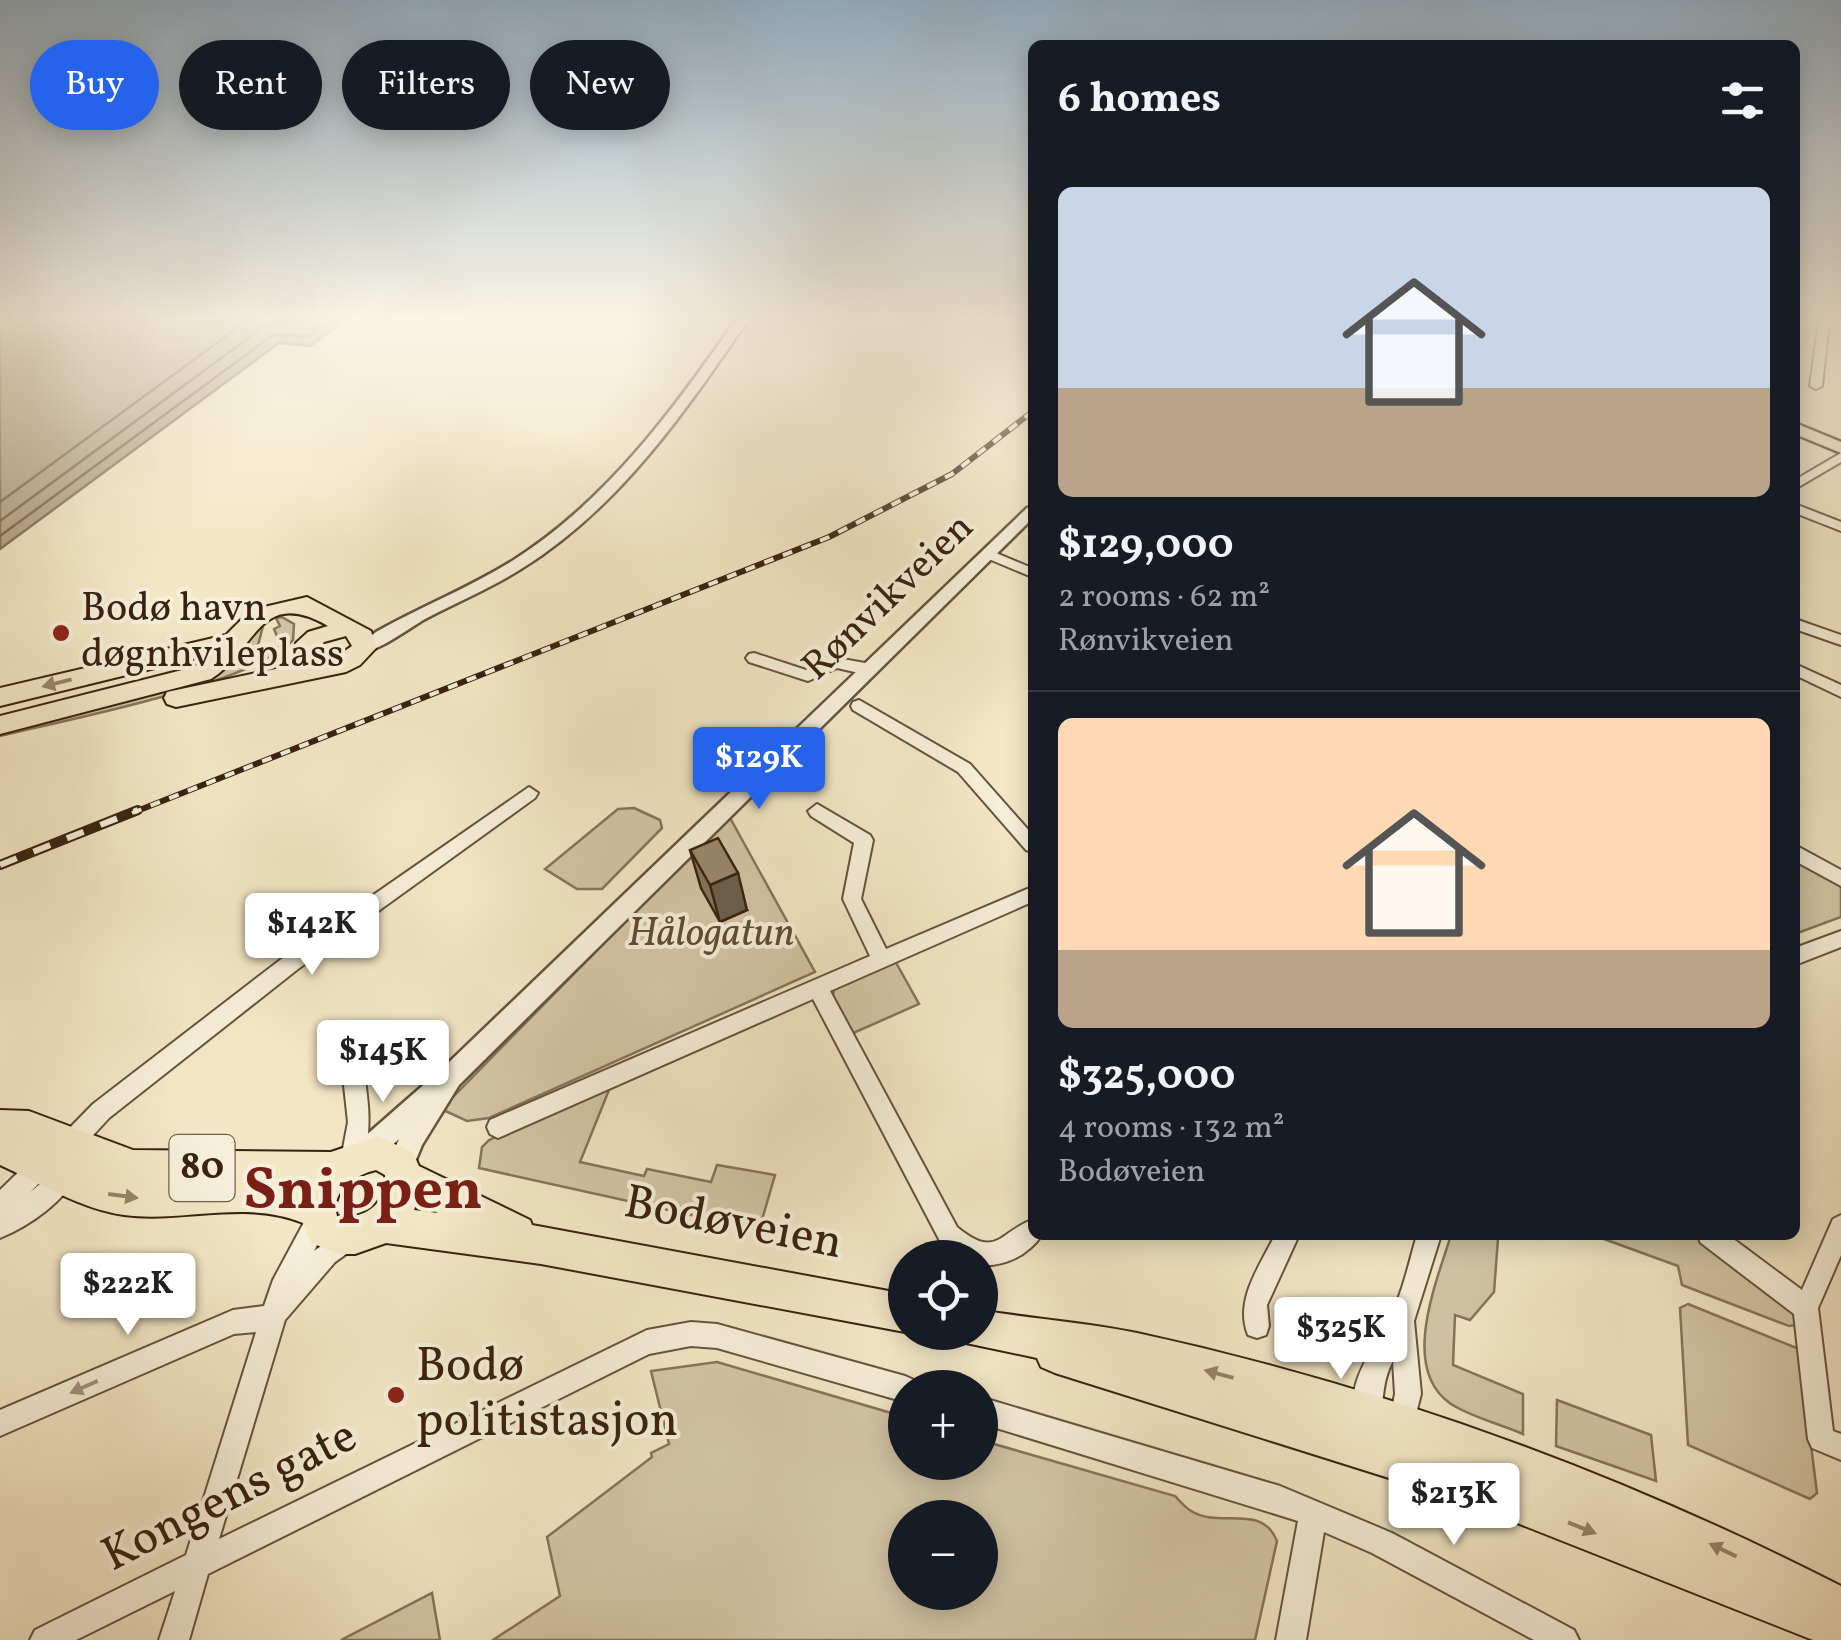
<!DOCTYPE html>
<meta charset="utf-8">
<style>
body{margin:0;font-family:Vollkorn,serif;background:#242831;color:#f1f3f6;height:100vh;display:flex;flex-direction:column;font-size:38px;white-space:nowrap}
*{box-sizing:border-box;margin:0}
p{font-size:32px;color:#9ea1a6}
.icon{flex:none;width:55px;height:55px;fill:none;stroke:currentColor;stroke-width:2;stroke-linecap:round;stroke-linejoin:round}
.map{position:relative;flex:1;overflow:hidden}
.drawer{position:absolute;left:1028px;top:40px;width:772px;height:1200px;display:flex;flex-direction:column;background:#171b24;border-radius:15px;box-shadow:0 5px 25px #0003}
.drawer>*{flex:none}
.banner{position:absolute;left:30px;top:40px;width:848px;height:90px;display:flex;gap:20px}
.fabs{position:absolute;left:888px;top:1240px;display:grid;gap:20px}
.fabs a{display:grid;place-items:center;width:110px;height:110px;border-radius:50%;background:#171b24;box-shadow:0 5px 25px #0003;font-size:50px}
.price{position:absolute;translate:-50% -85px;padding:0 22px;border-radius:10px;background:#fff;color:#222;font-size:32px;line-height:65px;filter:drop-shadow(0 2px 5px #0008)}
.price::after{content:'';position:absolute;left:50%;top:60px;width:30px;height:22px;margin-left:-15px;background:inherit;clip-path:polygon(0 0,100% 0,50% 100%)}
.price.on{background:#2563eb;color:#fff}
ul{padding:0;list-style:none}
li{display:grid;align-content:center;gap:20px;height:530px;padding:0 30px}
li+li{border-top:2px solid #363941}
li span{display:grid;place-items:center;height:310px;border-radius:15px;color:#555}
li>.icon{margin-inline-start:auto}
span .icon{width:180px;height:180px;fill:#fffc;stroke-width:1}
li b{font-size:42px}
h2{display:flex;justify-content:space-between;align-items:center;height:120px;padding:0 30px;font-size:42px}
.chip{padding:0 35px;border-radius:45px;background:#171b24;box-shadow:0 5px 25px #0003;font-size:35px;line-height:90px}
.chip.on{background:#2563eb;color:#fff}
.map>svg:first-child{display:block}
.green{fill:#d3c6a7;stroke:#86745b;stroke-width:2.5;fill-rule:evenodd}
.water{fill:#b3a488;stroke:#827058;stroke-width:2.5}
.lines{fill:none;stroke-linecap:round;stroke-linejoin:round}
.shore{stroke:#76634c;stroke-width:2.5}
.minor-casing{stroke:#67533d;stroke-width:4}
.tertiary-casing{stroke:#67533d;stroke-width:5}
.primary-casing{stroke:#38220f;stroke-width:5}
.trunk-casing{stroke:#38220f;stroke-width:4}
.minor{fill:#f7efda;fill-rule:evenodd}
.tertiary{fill:#f7efda;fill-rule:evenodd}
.primary{fill:#f3e7c6;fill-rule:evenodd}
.trunk{fill:#f3e7c6;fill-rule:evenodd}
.rail-far1-casing{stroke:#38220f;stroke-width:6}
.rail-casing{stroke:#38220f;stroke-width:10}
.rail-far1{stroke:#f7efda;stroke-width:4;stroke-dasharray:10;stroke-linecap:butt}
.rail{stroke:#f7efda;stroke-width:6;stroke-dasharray:18;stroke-linecap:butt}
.wall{fill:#84755f;stroke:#38220f;stroke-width:2.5}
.shaded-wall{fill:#6b5f4d;stroke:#38220f;stroke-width:2.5}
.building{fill:#99886e;stroke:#38220f;stroke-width:2.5}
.oneway{fill:#96846a}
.oneway2{fill:#a1937f}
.poi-dot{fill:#8f2418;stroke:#f7efda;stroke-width:4}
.labels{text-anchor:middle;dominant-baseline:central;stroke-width:8;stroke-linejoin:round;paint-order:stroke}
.shield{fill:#f7efda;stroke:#71604c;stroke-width:2.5}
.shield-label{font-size:38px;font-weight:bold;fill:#38220f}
.street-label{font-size:40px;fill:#38220f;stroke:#f7efda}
.poi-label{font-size:40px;fill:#38220f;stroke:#f7efda;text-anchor:start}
.park-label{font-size:40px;font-style:italic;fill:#5f4b35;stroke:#f7efda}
.near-street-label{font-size:48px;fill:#38220f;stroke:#f7efda}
.near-poi-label{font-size:48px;fill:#38220f;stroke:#f7efda;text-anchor:start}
.near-district-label{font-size:60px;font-weight:bold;fill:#7a1f14;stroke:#f7efda}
</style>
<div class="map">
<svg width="1841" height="1640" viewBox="0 0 1841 1640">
<rect width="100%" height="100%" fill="#f3e7c6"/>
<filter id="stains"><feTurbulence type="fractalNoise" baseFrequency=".002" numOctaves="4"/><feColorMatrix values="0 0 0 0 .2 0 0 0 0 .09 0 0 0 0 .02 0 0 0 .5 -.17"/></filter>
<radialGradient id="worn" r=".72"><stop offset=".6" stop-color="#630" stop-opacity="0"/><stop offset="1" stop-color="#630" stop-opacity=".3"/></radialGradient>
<g class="green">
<path d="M282 617 294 624 293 640C254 684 65 720 0 736V730L218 672C238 658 245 636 264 622L257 649 276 650 281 645 274 629 280 626 276 618Z"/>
<polygon points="634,808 660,820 662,828 602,889 577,889 545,869 618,809"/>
<polygon points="729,816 815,972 489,1118 467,1121 441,1109"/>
<polygon points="1795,855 1841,881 1841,917 1795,934"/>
<polygon points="894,959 919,1004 851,1034 833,997 834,988"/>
<polygon points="611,1085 580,1162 644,1176 647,1169 711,1182 717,1165 775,1175 759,1230 479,1168 482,1147 489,1140"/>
<path d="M1451 1235 1498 1239 1494 1292 1470 1320 1455 1315 1453 1365 1523 1394V1434C1500 1424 1471 1417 1451 1404 1399 1369 1437 1281 1451 1235Z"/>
<polygon points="1593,1235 1698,1235 1795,1312 1797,1325 1789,1326 1682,1285 1678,1266"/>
<polygon points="1688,1304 1799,1349 1817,1493 1810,1499 1688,1445 1680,1308"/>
<path d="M717 1362 905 1417V1462H980V1440L1175 1496C1180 1501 1186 1509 1193 1512 1220 1528 1262 1503 1277 1541L1255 1640H493L560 1596 547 1537 652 1457 651 1453 669 1444 651 1371ZM905 1518H980V1592H905Z"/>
<polygon points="1557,1400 1651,1435 1656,1481 1556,1446"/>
<polygon points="432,1593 440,1640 341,1640"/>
</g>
<polygon class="water" points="0,320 345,320 310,346 279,343 0,549"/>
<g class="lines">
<g class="shore">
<polyline points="0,502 248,320"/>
<polyline points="0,521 266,325 309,320"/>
<polyline points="0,536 273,335 309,336 329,320"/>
</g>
<defs>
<g id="minor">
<polygon points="1819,320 1829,320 1822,386 1816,389 1810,386"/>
<polygon points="1841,453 1841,462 1795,489 1795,480"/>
<polygon points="1795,504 1841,522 1841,531 1795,513"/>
<polygon points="989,550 1032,568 1032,577 984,557 984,551"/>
<polygon points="1795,619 1841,635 1841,645 1795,629"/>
<polygon points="754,653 806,670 837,658 865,663 876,670 868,675 837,668 808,681 749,662 746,658 749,654"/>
<polygon points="1795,664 1841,685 1841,697 1795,675"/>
<polygon points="859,700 970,764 1032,834 1032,852 1026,850 958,772 853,710 851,706 853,702"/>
<polygon points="529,787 538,793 535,798 298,969 109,1118 74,1156 66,1159 58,1156 55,1148 58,1140 93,1104 284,957"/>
<path d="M817 804 870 835 873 840 861 899 886 949 1032 887V902L830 991 957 1227C997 1260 999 1232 1032 1220V1235H1042C1028 1255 1005 1267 980 1265V1258H960L941 1243 813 999 498 1138 490 1134 487 1127 490 1120 870 956 843 899 854 843 811 816 808 811Z"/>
<polygon points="1795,845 1841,870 1841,886 1795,861"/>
<polygon points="1841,931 1841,947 1795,965 1795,948"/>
<path d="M350 1040 357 1042 360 1049C366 1088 376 1129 360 1167L352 1170 344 1167 341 1159 348 1122 340 1049 343 1042Z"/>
<path d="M44 1152 52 1155 55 1163 52 1171 30 1192C44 1183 52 1167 67 1161L75 1164 78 1172C66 1201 29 1226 0 1238V1190L36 1155Z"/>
<polygon points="317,1209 325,1213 329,1221 314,1251 348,1227 356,1231 360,1239 356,1247 335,1262 285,1320 219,1539 647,1330 691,1322 717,1324 905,1376 914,1380 917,1388 905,1388 905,1402 717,1348 691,1346 649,1354 208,1574 189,1640 159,1640 175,1591 76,1640 30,1640 35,1630 186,1555 256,1332 234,1334 0,1436 0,1410 233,1310 264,1306 273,1280 309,1213"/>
<polygon points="1841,1215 1841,1255 1818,1308 1833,1431 1841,1434 1841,1460 1812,1448 1808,1439 1794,1314 1701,1243 1697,1235 1728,1235 1802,1290 1833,1219"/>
<path d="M1275 1235H1299L1267 1305 1269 1326 1266 1335 1257 1338 1248 1335C1234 1300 1260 1266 1275 1235Z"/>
<path d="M1417 1235H1441L1414 1321 1421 1394 1410 1437 1401 1441 1392 1437 1388 1428 1395 1394 1393 1361C1380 1384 1386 1403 1376 1425L1367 1429 1358 1425C1341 1386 1374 1350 1390 1317 1403 1292 1409 1262 1417 1235Z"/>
<polygon points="980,1397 1280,1486 1392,1533 1574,1630 1579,1640 1534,1640 1372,1553 1324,1532 1306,1640 1276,1640 1298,1521 980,1423"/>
</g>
<g id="tertiary">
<path d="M736 320H748C684 413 619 508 521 569 491 588 457 602 425 619 409 628 374 655 358 652L355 648 376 632C420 607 469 588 512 561 607 501 673 410 736 320Z"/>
<polygon points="1032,507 1032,519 459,1085 422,1145 410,1174 401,1178 392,1174 388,1165 399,1139 372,1164 363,1167 354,1164 350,1155 354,1146 444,1067 1027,508"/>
</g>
<polygon id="primary" points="1795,423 1841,442 1841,453 1795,434"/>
<g id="trunk">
<path d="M307 597 371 631 376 648 360 665 346 672 176 707 167 704 164 698 167 692 294 665 296 643 308 632 328 626C259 586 256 651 211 679L0 734V716L194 667 212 654 0 706V688L226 635 251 610ZM346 636 352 646 333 659 317 658 316 651 324 642Z"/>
<path d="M0 1110 29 1111 133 1150 331 1152 378 1136 413 1153 419 1166 530 1220 532 1225 905 1294V1332L541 1264 386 1243 355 1254H340L311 1243 303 1223C246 1199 182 1223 124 1215 80 1209 40 1183 0 1165ZM376 1170 385 1175C387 1205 364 1220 337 1216 330 1192 354 1175 376 1170ZM417 1202 438 1213 414 1210Z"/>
<path d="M980 1310C1032 1319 1085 1322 1137 1333 1382 1386 1618 1472 1841 1586V1640H1813L1459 1500 1055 1373 1041 1367 1037 1358 966 1343 962 1332H980Z"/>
</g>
</defs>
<use href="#minor" class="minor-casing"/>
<use href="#tertiary" class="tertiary-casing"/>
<use href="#primary" class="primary-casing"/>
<use href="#trunk" class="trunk-casing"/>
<use href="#minor" class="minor"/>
<use href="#tertiary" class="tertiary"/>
<use href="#primary" class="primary"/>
<use href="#trunk" class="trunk"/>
<defs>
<polyline id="rail-far1" points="132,813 829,537 952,474 1032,412"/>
<polyline id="rail" points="0,865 138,810"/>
</defs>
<use href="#rail-far1" class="rail-far1-casing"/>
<use href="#rail" class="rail-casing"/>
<use href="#rail-far1" class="rail-far1"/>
<use href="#rail" class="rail"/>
</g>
<polygon class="wall" points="690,850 747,910 720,922 701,888"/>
<polygon class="shaded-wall" points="738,873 747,910 720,922 710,885"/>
<polygon class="building" points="718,838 738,873 710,885 690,850"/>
<defs><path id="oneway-solid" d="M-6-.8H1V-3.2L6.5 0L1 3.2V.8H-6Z" transform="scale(2.5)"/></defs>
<g class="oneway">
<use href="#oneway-solid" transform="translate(57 683) rotate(166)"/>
<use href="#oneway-solid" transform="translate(123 1196) rotate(8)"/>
<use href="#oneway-solid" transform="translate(1219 1374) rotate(-165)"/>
<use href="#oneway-solid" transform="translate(1582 1528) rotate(22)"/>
<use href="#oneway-solid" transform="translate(1723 1550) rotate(-154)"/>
</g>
<use class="oneway2" href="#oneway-solid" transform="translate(84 1387) rotate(156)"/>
<linearGradient id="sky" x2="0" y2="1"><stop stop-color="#93aec2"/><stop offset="0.58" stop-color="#faf4e5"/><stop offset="1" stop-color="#faf4e5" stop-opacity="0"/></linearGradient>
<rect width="1841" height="549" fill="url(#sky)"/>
<g class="poi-dot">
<circle cx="61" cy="633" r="10"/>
<circle cx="396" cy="1395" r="10"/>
</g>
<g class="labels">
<rect class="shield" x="169.5" y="1135" width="65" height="66" rx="8"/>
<g class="shield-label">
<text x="202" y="1168">80</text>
</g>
<g class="street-label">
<text transform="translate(889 598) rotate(-44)">Rønvikveien</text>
</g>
<g class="poi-label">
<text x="81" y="610">Bodø havn<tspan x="81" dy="46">døgnhvileplass</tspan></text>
</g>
<g class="park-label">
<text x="711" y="935">Hålogatun</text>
</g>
<g class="near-street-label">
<text transform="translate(733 1224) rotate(11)">Bodøveien</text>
<text transform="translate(230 1497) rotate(-27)">Kongens gate</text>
</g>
<g class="near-poi-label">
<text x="416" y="1367">Bodø<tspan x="416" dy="55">politistasjon</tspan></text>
</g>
<g class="near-district-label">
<text x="363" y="1192">Snippen</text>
</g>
</g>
<rect width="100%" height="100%" filter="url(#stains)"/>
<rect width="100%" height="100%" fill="url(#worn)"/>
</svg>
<div class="fabs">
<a><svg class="icon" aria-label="locate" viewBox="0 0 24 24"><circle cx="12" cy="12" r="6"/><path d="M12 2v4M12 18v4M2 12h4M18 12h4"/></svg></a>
<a>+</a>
<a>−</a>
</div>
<b class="price on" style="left:759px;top:812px">$129K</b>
<b class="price" style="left:312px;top:978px">$142K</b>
<b class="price" style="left:383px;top:1105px">$145K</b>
<b class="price" style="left:128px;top:1338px">$222K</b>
<b class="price" style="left:1341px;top:1382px">$325K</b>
<b class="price" style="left:1454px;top:1548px">$213K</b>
<div class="banner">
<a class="chip on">Buy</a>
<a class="chip">Rent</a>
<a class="chip">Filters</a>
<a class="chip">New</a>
</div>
<section class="drawer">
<h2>6 homes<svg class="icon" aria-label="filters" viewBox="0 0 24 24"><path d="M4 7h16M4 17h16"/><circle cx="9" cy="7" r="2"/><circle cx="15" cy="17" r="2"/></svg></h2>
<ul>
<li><span style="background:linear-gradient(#c9d6e8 65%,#b9a48a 0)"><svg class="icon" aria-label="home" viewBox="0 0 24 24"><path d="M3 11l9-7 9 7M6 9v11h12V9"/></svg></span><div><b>$129,000</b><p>2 rooms · 62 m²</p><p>Rønvikveien</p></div></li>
<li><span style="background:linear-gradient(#ffd9b3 75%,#b9a48a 0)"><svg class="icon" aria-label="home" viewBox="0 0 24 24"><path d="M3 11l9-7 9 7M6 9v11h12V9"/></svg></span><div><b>$325,000</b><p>4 rooms · 132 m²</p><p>Bodøveien</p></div></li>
</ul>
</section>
</div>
